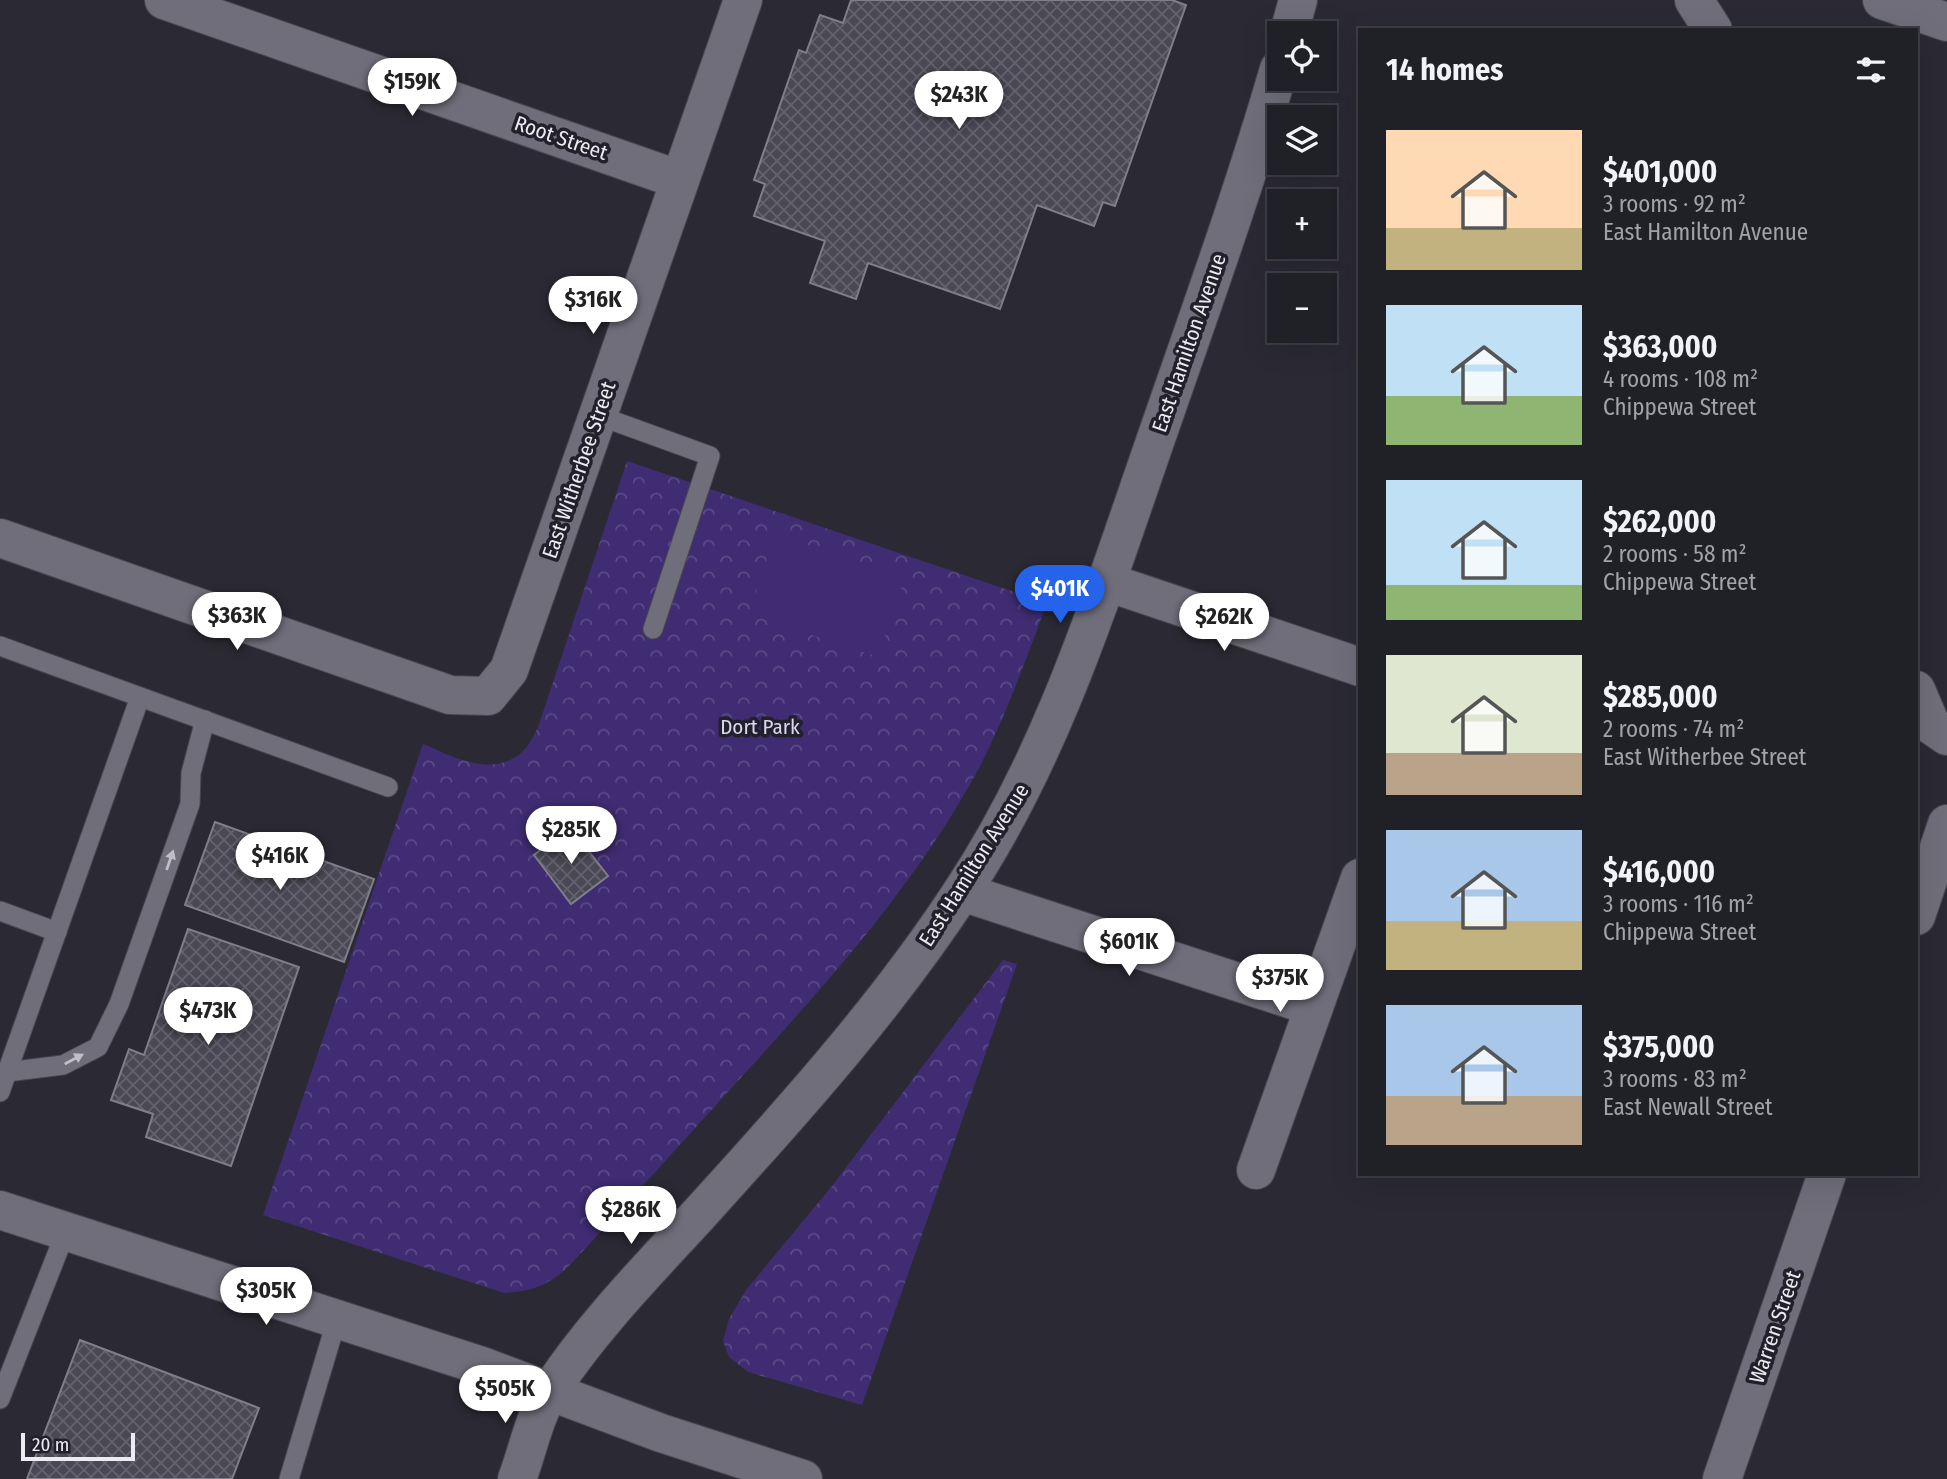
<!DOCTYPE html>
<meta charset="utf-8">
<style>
body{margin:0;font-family:"Fira Sans Condensed",sans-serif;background:#2d2d33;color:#f1f3f6;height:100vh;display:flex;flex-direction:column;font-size:26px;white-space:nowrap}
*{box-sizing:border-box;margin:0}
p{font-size:23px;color:#a2a3a7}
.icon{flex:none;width:38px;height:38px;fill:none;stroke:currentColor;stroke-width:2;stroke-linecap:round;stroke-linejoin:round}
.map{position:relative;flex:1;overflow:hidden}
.sheet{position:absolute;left:1358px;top:28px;width:560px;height:1148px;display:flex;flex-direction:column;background:#202027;border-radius:0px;box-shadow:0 7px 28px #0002,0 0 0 2px #3d3e44}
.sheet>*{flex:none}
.fabs{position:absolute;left:1267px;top:21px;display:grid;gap:14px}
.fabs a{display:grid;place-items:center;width:70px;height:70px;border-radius:0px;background:#202027;box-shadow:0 7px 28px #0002,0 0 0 2px #3d3e44;font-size:35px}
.scale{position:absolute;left:21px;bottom:18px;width:114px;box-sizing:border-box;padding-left:7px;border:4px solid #ecebf2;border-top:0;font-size:19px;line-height:24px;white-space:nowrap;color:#ecebf2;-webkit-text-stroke:5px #22202a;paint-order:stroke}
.price{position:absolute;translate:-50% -60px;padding:0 16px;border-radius:24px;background:#fff;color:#222;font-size:23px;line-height:46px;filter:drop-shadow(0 2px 4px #0008)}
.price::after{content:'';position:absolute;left:50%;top:42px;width:21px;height:16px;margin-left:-10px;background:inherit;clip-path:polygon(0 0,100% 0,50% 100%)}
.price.selected{background:#2563eb;color:#fff}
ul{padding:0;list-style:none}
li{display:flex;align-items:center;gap:21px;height:175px;padding:0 28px}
li span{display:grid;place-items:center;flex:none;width:196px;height:140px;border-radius:0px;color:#555}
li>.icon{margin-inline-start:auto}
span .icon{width:84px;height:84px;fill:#fffc;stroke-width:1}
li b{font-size:30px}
h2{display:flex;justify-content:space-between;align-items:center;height:84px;padding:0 28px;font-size:30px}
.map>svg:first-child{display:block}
.park{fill:url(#park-crowns)}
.pitch{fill:#3f2c72}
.building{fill:url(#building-cross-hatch);stroke:#807e8b;stroke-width:2}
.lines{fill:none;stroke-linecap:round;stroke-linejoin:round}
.lane-casing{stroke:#48464f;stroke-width:21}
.street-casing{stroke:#48464f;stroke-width:40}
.secondary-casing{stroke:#48464f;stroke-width:40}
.lane{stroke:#6f6e7a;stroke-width:19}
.street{stroke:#6f6e7a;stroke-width:38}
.secondary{stroke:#6f6e7a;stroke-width:38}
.oneway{fill:#c0bfc8}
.labels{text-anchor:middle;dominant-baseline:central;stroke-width:7;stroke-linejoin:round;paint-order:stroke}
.street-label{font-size:21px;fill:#ecebf2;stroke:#22202a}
.park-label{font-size:21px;fill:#dad7ee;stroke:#22202a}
</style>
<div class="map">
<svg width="1947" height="1479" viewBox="0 0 1947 1479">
<defs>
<pattern id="park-crowns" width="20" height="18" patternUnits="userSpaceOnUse" patternTransform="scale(1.75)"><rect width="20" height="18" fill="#3f2c72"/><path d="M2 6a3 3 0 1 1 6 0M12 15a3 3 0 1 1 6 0" fill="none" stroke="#5b4b87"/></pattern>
<pattern id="building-cross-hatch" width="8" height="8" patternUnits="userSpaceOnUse" patternTransform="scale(1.75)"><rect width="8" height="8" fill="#4a4854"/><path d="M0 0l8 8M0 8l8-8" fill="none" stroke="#64636d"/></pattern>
</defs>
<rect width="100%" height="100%" fill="#2b2a34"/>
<g class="park">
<path d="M627 461 1047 603C1026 659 1006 716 978 770 917 882 831 979 746 1072 687 1137 629 1201 570 1265 549 1285 534 1291 504 1293L263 1215 423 744C453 757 494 779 523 751 529 746 534 735 538 727Z"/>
<polygon points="1003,960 1017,964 862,1405 748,1372 729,1357 723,1341 729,1319 746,1290 832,1186"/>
</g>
<polygon class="pitch" points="775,534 905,577 878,657 749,614"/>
<g class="building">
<polygon points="851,0 1172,0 1186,5 1115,206 1103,202 1094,226 1037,205 1000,309 868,263 856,299 810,283 825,241 754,216 765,184 754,180 799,50 806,53 820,15 843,23"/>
<polygon points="215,822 374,879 344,962 185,905"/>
<polygon points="570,827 608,876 571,904 534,855"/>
<polygon points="188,929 299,967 231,1166 146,1137 153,1114 111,1100 129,1049 144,1055"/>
<polygon points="80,1340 259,1408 232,1479 27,1479"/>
</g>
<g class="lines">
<defs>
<g id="lane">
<polyline points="597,415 710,456 653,629"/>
<polyline points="0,646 388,787"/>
<polyline points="0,911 57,932"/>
<polyline points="7,1072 63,1065 98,1047 119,1004 190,804 191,773 205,720"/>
<polyline points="0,1092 140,697"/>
<polyline points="0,1399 66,1231"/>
<polyline points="289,1479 337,1319"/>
</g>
<g id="street">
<polyline points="164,0 680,180"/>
<polyline points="1694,0 1713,30"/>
<polyline points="0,538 450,695 488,696 509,670 743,0"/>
<polyline points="1107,582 1360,667"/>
<polyline points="1916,690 1931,725 1947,736"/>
<polyline points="962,892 1314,1007"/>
<polyline points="1916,916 1947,824"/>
<polyline points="1256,1170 1360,878"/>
<polyline points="1722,1479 1827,1174"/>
</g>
<g id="secondary">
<polyline points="1882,0 1947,22"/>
<polyline points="1289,33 1298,0"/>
<polyline points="0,1210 482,1366 661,1433 803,1479"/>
<path d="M517 1479C528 1450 535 1413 552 1388 597 1320 657 1261 711 1201 800 1103 890 1002 963 890 1051 757 1098 606 1150 456 1194 328 1241 200 1279 69"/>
</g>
</defs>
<use href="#lane" class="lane-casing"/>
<use href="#street" class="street-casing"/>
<use href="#secondary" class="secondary-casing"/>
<use href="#lane" class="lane"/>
<use href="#street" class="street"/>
<use href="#secondary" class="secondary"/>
</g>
<defs><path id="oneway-solid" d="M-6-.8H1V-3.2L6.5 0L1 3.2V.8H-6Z" transform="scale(1.75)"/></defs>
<g class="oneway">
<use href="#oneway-solid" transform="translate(170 860) rotate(-71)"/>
<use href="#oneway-solid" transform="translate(74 1059) rotate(-28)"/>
</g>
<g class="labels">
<g class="street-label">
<text transform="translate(561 138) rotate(19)">Root Street</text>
<text transform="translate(1189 343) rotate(-71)">East Hamilton Avenue</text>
<text transform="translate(579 470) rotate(-71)">East Witherbee Street</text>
<text transform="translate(974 865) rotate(-58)">East Hamilton Avenue</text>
<text transform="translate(1775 1327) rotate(-71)">Warren Street</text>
</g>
<g class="park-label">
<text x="760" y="727">Dort Park</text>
</g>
</g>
</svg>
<div class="fabs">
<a><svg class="icon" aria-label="locate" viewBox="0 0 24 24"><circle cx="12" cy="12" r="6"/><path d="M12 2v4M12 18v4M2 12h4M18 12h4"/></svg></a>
<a><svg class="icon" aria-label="layers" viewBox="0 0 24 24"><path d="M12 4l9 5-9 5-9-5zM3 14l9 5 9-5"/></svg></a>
<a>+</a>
<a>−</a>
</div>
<div class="scale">20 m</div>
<b class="price" style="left:412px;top:118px">$159K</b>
<b class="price" style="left:959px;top:131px">$243K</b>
<b class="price" style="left:593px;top:336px">$316K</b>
<b class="price selected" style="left:1060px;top:625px">$401K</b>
<b class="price" style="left:237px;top:652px">$363K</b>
<b class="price" style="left:1224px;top:653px">$262K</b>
<b class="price" style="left:571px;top:866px">$285K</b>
<b class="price" style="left:280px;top:892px">$416K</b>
<b class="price" style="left:1129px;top:978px">$601K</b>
<b class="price" style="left:1280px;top:1014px">$375K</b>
<b class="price" style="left:208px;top:1047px">$473K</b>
<b class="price" style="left:631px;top:1246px">$286K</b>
<b class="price" style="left:266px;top:1327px">$305K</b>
<b class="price" style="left:505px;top:1425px">$505K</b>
<section class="sheet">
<h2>14 homes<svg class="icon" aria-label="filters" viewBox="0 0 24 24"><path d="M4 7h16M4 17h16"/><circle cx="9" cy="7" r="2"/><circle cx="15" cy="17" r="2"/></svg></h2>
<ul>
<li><span style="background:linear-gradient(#ffd9b3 70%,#c2b280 0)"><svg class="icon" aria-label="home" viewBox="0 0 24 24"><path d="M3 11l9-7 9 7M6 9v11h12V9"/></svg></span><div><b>$401,000</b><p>3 rooms · 92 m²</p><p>East Hamilton Avenue</p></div></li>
<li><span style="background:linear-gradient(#bfe0f5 65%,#8fb573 0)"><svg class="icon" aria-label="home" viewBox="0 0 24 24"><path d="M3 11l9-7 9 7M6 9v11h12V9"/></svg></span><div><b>$363,000</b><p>4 rooms · 108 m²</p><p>Chippewa Street</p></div></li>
<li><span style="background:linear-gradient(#bfe0f5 75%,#8fb573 0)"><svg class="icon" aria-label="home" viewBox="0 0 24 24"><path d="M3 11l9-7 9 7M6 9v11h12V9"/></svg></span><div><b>$262,000</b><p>2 rooms · 58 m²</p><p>Chippewa Street</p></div></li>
<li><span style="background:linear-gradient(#dfe7d0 70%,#b9a48a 0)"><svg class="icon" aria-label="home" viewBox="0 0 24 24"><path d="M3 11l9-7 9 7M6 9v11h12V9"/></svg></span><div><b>$285,000</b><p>2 rooms · 74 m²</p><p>East Witherbee Street</p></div></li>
<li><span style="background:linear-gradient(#a9c7e8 65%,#c2b280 0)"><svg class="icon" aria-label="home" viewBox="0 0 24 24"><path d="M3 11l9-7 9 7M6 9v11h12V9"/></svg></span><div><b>$416,000</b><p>3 rooms · 116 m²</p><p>Chippewa Street</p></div></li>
<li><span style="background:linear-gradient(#a9c7e8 65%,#b9a48a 0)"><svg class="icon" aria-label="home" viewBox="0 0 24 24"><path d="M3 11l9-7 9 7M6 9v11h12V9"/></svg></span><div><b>$375,000</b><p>3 rooms · 83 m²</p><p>East Newall Street</p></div></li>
</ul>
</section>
</div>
